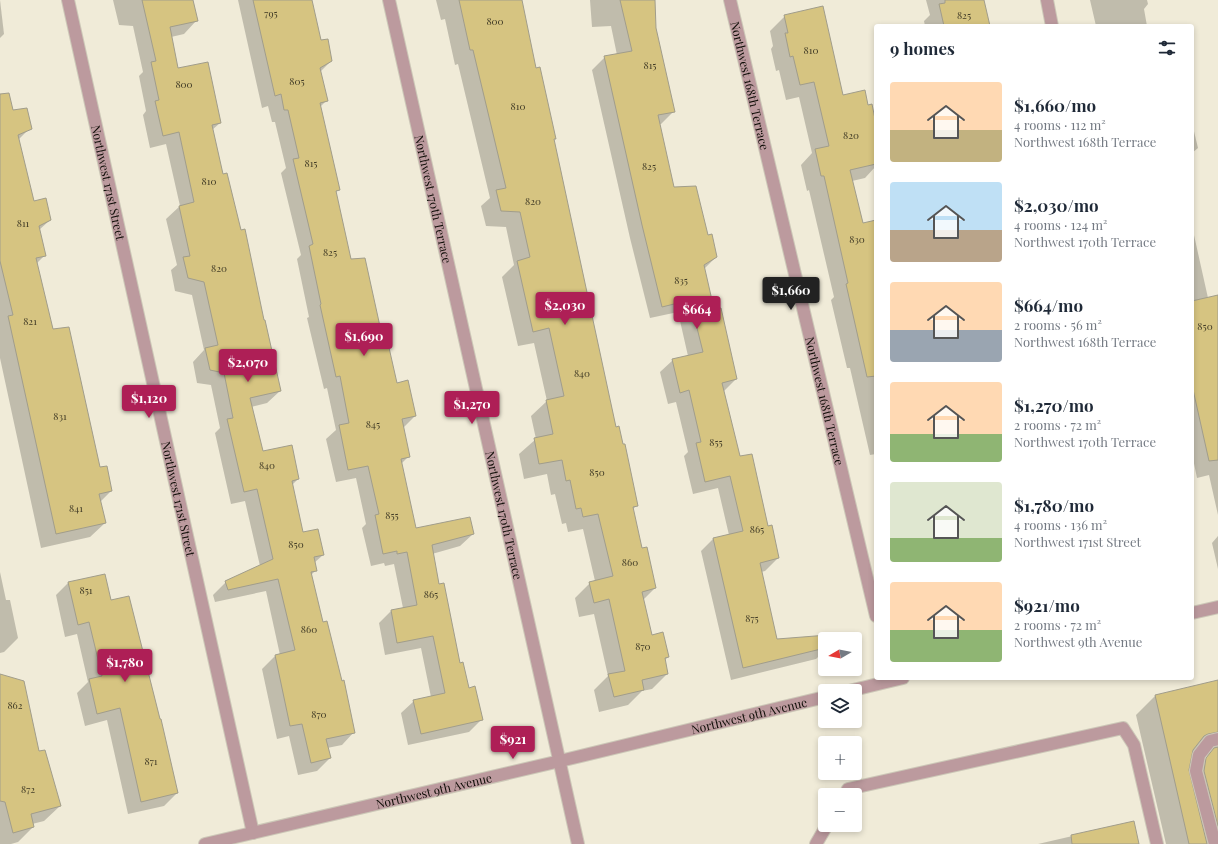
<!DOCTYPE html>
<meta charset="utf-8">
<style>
body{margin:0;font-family:"Playfair Display",serif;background:#f2f2f3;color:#1f2937;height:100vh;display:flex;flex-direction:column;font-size:15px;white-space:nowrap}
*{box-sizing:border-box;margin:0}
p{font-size:13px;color:#747a83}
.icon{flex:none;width:22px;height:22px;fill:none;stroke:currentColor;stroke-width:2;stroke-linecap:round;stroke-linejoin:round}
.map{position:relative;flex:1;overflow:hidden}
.sheet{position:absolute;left:874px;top:24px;width:320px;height:656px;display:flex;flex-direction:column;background:#fff;border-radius:4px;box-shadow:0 2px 6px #0003}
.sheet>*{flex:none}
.needle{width:26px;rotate:260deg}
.tools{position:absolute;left:818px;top:632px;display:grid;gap:8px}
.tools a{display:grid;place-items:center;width:44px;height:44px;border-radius:4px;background:#fff;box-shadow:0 2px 6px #0003;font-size:20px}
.price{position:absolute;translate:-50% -34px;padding:0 9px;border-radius:4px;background:#ae1f56;color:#fff;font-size:13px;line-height:26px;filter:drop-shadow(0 1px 2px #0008)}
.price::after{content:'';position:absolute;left:50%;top:24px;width:12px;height:9px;margin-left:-6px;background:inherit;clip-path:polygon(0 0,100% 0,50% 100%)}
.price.selected{background:#222;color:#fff}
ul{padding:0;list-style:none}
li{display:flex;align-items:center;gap:12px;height:100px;padding:0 16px}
li span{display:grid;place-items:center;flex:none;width:112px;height:80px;border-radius:4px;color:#555}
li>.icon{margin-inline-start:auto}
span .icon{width:48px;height:48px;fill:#fffc;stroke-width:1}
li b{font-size:17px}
h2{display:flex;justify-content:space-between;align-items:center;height:48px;padding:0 16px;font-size:17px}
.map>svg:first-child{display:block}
.shadow{fill:#0003;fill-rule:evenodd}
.building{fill:#d6c481;stroke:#a19d8b}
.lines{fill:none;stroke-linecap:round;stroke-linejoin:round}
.minor-casing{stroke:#ccc7b7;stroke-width:14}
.minor{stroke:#bc9a9e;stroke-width:12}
.labels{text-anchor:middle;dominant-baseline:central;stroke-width:4;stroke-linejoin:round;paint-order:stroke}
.number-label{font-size:10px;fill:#413b26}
.street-label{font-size:12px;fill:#0f0d07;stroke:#fdf8e5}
</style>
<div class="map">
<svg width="1218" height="844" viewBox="0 0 1218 844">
<rect width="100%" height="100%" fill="#f0ebd8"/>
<g class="shadow">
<polygon points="0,0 4,34 0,38"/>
<polygon points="113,0 192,0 196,21 184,34 171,37 177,69 220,123 212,130 222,175 263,322 280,391 267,403 251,407 262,452 298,479 292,485 302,533 323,555 314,563 316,570 310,576 322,623 354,732 342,745 327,748 330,758 317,771 298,775 289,736 277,739 262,669 275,656 280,655 266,591 215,602 213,595 226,582 260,566 245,501 231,504 215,433 220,428 211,385 197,383 193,362 204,350 192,295 175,291 171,270 177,265 166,219 180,206 166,144 150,148 143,115 146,111 139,76 143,72 133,26 119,25"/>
<polygon points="238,0 311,0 320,42 331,61 320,72 327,100 320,107 339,189 335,193 350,260 380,333 396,384 415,416 403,428 409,456 401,464 415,530 473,534 460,546 432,554 439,585 459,664 468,689 482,719 469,732 408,745 401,713 414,701 431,697 421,648 385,655 379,623 391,611 403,608 394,564 385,566 384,563 371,566 362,528 366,524 356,478 336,482 326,439 336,430 327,388 324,389 307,318 309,317 297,259 301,255 281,173 286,168 275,122 272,122 268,106 262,108"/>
<polygon points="436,0 504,0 535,69 555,138 553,140 616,428 637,505 632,510 641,549 655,588 643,600 651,636 668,657 664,661 667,674 652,689 642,691 628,705 599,712 594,690 608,676 594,614 579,617 575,598 590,583 595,581 583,529 568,532 566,523 562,524 555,494 551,495 547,474 524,479 519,454 536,439 531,416 547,401 534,343 518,346 502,277 514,265 506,227 486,226 481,206 490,198 458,64 455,65 445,19 441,20"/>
<polygon points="590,0 654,0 655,28 674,111 661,124 659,124 673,188 707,236 716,257 704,269 714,310 736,379 723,392 740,458 768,527 778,558 765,571 761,572 777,640 827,636 828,639 825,639 825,650 816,659 731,680 701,551 713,539 729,535 718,488 693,494 684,456 688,452 676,402 668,404 660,372 673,360 688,356 678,312 650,318 630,238 592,70 605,57 617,55 611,26 592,27"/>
<polygon points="926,0 983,0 989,26 925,26 924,21 930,15"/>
<polygon points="1090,0 1147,0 1148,4 1144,9 1147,26 1096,26"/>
<polygon points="785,16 843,96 867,106 876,129 876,166 865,178 852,181 862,224 876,221 876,454 870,455 850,368 847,368 831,300 834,297 809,190 807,191 801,165 812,153 799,97 786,100 779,70 776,71 771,49 773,46 770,31"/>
<polygon points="0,114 30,128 18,140 33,202 50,220 39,230 45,255 36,264 52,330 99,469 111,491 100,502 105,523 90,537 41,548 0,358"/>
<polygon points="1192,123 1198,148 1192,153"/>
<polygon points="1192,226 1208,298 1218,296 1218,515 1209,475 1197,478 1192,454"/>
<polygon points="1218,536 1218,569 1212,543"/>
<polygon points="0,572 6,600 10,600 18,638 4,652 0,653"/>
<polygon points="68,583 111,601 177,793 164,806 128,814 107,720 85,726 77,693 88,682 77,634 65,637 56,595"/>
<polygon points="0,675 39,753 60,806 44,821 32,824 33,827 18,842 11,844 0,844"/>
<path d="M1218 682V844H1166L1136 715 1155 696ZM1200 750 1204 752 1207 757 1189 776 1188 770 1192 752Z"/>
<polygon points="1133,822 1138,844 1038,844"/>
</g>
<g class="building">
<polygon points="142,0 193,0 198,21 170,27 178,68 208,62 221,123 212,125 223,174 227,173 241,230 245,229 264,320 265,320 281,391 250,398 263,451 292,445 299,479 292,481 303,532 318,529 324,555 314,557 317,571 311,572 323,622 327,621 342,681 344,680 355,733 326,739 331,758 311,763 302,724 290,726 275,655 295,650 278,579 228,590 225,581 273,559 257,489 244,492 227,419 233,418 224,373 210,370 205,348 218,345 204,282 188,278 183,257 190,256 179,206 194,202 179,132 163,136 155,101 159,100 151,62 156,61"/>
<polygon points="253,0 312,0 321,40 328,39 332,61 320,68 328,101 320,103 340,190 336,191 351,259 365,258 381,331 385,330 397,383 408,380 416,416 402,419 410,457 401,459 416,528 470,517 474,534 432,545 439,584 444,583 460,663 463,662 469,688 475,686 483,720 421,734 413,700 445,693 433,636 397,643 391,610 417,605 407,552 397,554 397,551 383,554 375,515 379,514 368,466 348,470 339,425 349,423 340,376 336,377 320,305 321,304 309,246 313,244 293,159 299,158 288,110 284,110 281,94 275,96"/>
<polygon points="459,0 522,0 536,68 540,67 556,139 554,139 616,427 619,426 623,444 625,444 638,506 633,507 642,548 647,547 656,588 642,592 652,635 663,632 669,657 665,658 668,674 642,680 644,690 614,697 608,674 625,671 609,599 594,603 589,582 613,576 598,514 583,517 581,508 576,509 570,480 566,481 562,460 539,464 534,438 553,434 546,400 564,396 549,328 533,332 517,261 530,257 520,212 501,211 496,190 506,188 473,50 470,50"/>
<polygon points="620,0 655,0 656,28 675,112 658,115 674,187 696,186 708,235 712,234 717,257 704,265 714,309 721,308 737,379 722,383 740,456 752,454 768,526 772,525 779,558 760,563 777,639 828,635 829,639 825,639 825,648 743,668 713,538 743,531 730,476 705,482 696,443 701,442 689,390 680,393 672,359 703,352 690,300 662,307 642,225 604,56 632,51"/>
<polygon points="945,0 984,0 990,26 944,26 939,4 945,3"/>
<polygon points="823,6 843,95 865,90 868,105 872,104 876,124 876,164 850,170 863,223 876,220 876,376 867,377 846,284 848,283 824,176 821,176 815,149 829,146 814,82 800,85 793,56 790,57 785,33 788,33 784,15"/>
<polygon points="9,93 13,110 27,108 32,129 18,135 34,201 46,198 51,220 39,226 46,256 36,258 53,329 69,327 100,467 107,466 112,491 99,494 106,523 56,534 8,316 13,315 0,261 0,94"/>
<polygon points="1218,295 1218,460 1209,461 1192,385 1192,301"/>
<polygon points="105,574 111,600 129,596 160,719 161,719 178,793 141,802 120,708 97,714 89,679 102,676 89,622 78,625 68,582"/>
<polygon points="0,674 24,681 39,751 45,750 61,806 31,814 34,827 13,833 5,802 0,801"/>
<polygon points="1218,680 1218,732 1208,734 1204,736 1193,750 1189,770 1207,844 1189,844 1155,695"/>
<polygon points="1218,747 1218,826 1204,771 1206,758 1214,748"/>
<polygon points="1134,821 1139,844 1072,844 1071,835"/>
</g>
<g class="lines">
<defs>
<g id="minor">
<path id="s1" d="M68 0 253 833"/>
<path id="s2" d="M389 0 578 844"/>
<path id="s3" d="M730 0 876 616"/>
<polyline points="1047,0 1052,26"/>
<polyline points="1192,613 1218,607"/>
<polyline points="849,691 903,678"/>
<polyline points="845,795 848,789 1123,728 1134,745 1157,844"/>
<path id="s4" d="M205 844 560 761 825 697"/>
<polyline points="816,844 827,825"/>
<polyline points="1215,844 1196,771 1199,755 1210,741 1218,739"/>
</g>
</defs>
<use href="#minor" class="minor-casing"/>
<use href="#minor" class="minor"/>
</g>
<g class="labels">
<g class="number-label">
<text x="271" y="13">795</text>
<text x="964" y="15">825</text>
<text x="495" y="21">800</text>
<text x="811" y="50">810</text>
<text x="650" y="65">815</text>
<text x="297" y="81">805</text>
<text x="184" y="84">800</text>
<text x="518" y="106">810</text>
<text x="851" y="135">820</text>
<text x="311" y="163">815</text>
<text x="649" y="166">825</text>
<text x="209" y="181">810</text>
<text x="533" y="201">820</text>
<text x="23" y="223">811</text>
<text x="857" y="239">830</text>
<text x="330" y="252">825</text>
<text x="219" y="268">820</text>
<text x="681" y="280">835</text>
<text x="30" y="321">821</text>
<text x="1205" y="326">850</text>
<text x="582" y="373">840</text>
<text x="60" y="416">831</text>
<text x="373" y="424">845</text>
<text x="716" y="442">855</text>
<text x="267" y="465">840</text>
<text x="597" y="472">850</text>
<text x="76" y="508">841</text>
<text x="392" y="515">855</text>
<text x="757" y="529">865</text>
<text x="296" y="544">850</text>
<text x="630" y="562">860</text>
<text x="86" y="590">851</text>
<text x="431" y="594">865</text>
<text x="752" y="618">875</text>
<text x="309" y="629">860</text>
<text x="643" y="646">870</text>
<text x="15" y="705">862</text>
<text x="319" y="714">870</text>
<text x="151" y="761">871</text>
<text x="28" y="789">872</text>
</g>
<g class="street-label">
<text stroke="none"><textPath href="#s3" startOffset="88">Northwest 168th Terrace</textPath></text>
<text stroke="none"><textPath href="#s1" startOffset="187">Northwest 171st Street</textPath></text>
<text stroke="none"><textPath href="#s2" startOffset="204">Northwest 170th Terrace</textPath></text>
<text stroke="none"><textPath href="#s3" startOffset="412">Northwest 168th Terrace</textPath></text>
<text stroke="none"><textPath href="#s1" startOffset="511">Northwest 171st Street</textPath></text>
<text stroke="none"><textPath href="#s2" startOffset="528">Northwest 170th Terrace</textPath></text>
<text stroke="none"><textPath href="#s4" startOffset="559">Northwest 9th Avenue</textPath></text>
<text stroke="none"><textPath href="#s4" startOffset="235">Northwest 9th Avenue</textPath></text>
</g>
</g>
</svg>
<div class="tools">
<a><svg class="needle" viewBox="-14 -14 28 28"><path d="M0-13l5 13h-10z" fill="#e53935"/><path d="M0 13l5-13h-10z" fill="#747a83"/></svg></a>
<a><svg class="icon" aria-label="layers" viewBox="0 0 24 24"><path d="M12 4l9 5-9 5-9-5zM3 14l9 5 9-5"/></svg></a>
<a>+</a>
<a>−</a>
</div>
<b class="price selected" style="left:791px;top:311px">$1,660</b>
<b class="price" style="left:565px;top:326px">$2,030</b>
<b class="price" style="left:697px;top:330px">$664</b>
<b class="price" style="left:364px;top:357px">$1,690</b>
<b class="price" style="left:248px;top:383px">$2,070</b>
<b class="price" style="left:149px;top:419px">$1,120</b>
<b class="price" style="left:472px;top:425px">$1,270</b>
<b class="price" style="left:125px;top:683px">$1,780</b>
<b class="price" style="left:513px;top:760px">$921</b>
<section class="sheet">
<h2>9 homes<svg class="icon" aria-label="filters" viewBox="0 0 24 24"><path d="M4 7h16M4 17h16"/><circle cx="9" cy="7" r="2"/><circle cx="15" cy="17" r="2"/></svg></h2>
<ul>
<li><span style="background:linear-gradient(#ffd9b3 60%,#c2b280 0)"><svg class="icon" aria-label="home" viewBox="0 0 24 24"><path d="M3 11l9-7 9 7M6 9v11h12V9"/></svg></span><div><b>$1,660/mo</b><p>4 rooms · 112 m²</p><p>Northwest 168th Terrace</p></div></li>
<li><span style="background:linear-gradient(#bfe0f5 60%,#b9a48a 0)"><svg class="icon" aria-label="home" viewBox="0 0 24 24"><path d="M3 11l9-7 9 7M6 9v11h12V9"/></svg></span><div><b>$2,030/mo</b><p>4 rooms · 124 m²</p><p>Northwest 170th Terrace</p></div></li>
<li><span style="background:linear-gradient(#ffd9b3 60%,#9aa5b1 0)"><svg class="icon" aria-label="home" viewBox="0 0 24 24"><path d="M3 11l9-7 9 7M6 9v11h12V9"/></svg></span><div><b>$664/mo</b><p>2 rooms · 56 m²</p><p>Northwest 168th Terrace</p></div></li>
<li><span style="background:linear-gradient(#ffd9b3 65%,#8fb573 0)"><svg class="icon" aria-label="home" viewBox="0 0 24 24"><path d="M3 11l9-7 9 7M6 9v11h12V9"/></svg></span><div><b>$1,270/mo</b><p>2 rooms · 72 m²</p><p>Northwest 170th Terrace</p></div></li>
<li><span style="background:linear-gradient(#dfe7d0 70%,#8fb573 0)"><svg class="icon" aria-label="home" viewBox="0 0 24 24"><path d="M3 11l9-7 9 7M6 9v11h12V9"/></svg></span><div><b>$1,780/mo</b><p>4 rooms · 136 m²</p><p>Northwest 171st Street</p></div></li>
<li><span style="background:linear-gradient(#ffd9b3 60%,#8fb573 0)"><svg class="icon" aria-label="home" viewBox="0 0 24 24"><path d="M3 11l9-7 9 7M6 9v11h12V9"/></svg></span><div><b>$921/mo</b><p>2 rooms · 72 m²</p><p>Northwest 9th Avenue</p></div></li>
</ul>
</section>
</div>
